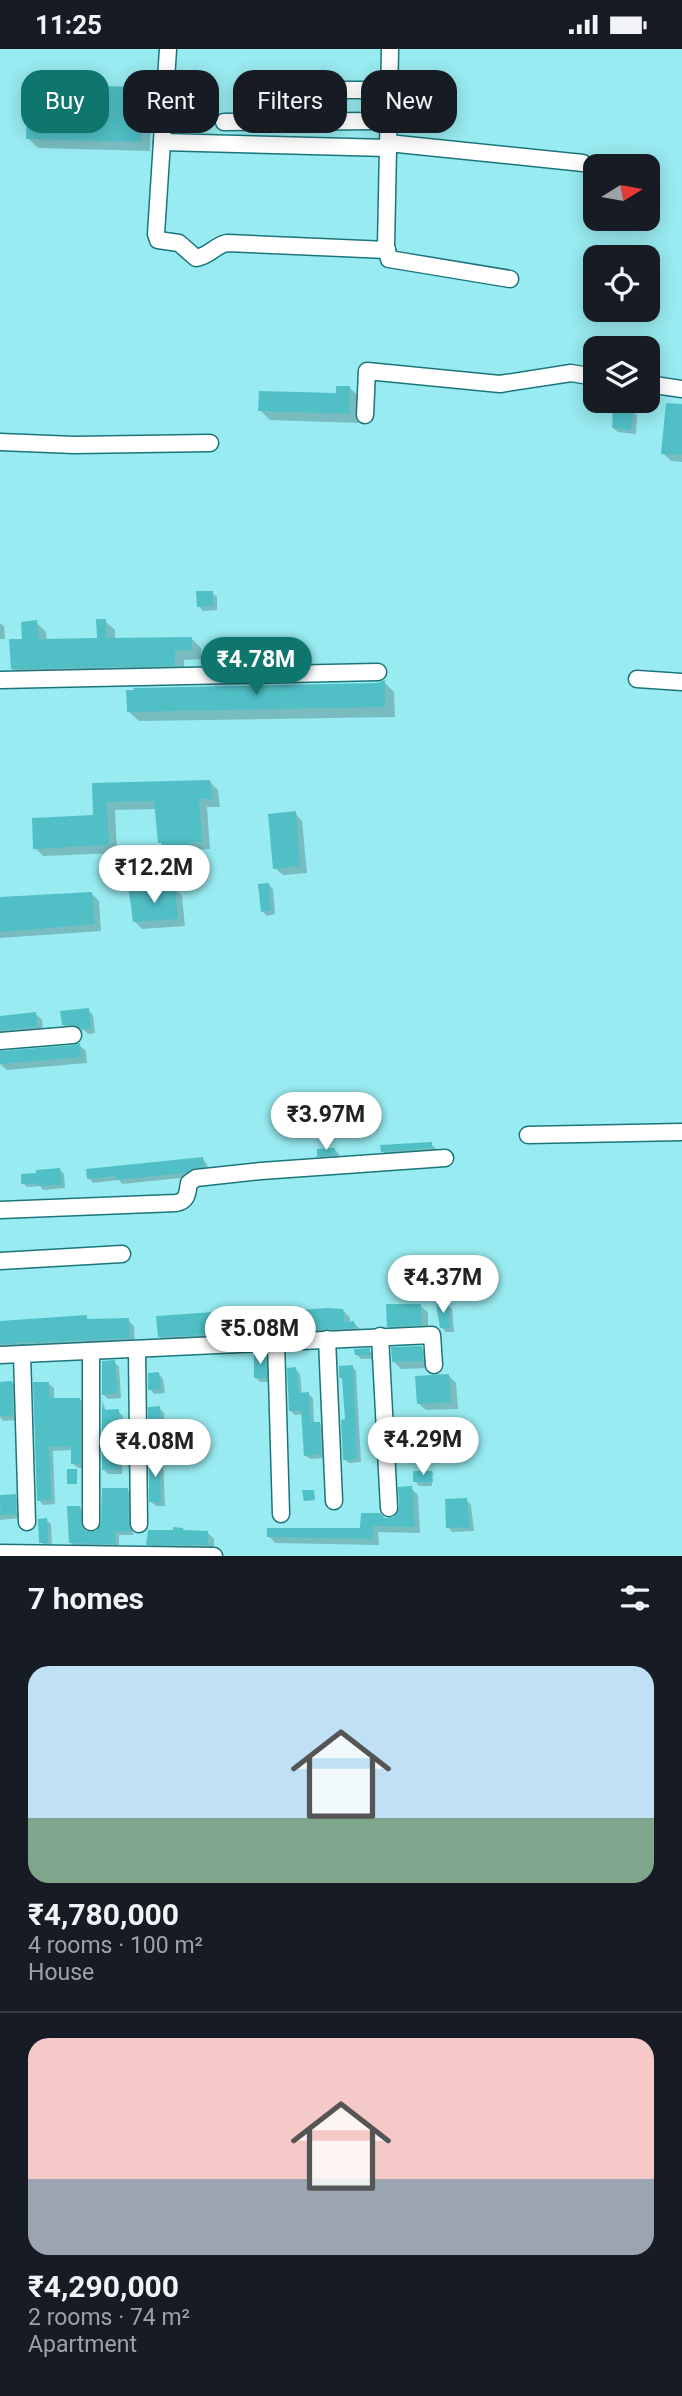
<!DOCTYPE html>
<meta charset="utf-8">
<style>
body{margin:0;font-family:Roboto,sans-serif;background:#242831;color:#f1f3f6;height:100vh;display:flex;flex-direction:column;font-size:26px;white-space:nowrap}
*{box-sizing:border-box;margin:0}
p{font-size:23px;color:#9ea1a6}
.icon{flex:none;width:38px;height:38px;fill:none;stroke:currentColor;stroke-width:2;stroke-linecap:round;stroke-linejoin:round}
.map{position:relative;height:1507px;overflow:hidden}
.details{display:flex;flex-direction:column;background:#171b24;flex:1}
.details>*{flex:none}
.hud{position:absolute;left:21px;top:21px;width:640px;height:63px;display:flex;gap:14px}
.needle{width:46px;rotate:79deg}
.fabs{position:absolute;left:583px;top:105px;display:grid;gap:14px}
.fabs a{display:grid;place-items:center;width:77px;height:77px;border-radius:14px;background:#171b24;box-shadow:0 4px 18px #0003;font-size:35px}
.price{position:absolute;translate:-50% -60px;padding:0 16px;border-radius:24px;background:#fff;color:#222;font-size:23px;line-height:46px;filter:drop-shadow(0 2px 4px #0008)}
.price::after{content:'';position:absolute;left:50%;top:42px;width:21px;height:16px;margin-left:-10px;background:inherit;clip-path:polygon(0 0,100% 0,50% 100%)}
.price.on{background:#0f766e;color:#fff}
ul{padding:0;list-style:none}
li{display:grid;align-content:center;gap:14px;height:371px;padding:0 28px}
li+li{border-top:2px solid #363941}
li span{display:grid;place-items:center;height:217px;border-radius:21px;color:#555}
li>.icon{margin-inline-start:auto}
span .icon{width:126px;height:126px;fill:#fffc;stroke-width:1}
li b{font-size:30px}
h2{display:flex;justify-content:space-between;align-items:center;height:84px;padding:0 28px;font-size:30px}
.tag{padding:0 24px;border-radius:21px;background:#171b24;box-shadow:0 4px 18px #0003;font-size:24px;line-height:63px}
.tag.on{background:#0f766e;color:#fff}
.status{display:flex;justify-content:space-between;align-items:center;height:49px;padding:0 35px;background:#171b24;direction:ltr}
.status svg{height:19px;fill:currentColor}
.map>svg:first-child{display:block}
.shadow{fill:#0003}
.building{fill:#50c0c6}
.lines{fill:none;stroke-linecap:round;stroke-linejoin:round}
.minor-casing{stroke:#1b767b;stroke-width:19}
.minor{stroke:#fff;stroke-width:16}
</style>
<div class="status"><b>11:25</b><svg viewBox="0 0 49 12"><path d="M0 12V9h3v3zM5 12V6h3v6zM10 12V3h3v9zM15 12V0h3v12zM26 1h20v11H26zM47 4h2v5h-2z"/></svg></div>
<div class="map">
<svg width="682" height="1507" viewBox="0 0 682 1507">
<rect width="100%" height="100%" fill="#98ebf0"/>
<g class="shadow">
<polygon points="141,40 151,50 150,102 38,99 28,89"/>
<polygon points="350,339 360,349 359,374 270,371 260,361 337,346"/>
<polygon points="682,357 682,413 671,412 663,404"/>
<polygon points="632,361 637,366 636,385 618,383 613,379"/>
<polygon points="212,544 217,548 217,561 203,562 199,557"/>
<polygon points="105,572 115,581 115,590 191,589 201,599 201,610 184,611 184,626 22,629 12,620 23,592 36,573 46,583 47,592 99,591"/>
<polygon points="0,574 4,577 5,590 0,590"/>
<polygon points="384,633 394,643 395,668 139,672 128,662"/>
<polygon points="210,733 218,741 220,758 207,758 210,800 196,801 197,817 172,819 164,811 156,760 115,761 117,804 43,807 35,799 95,768 94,736"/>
<polygon points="295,764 302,772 307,824 283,826 275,819"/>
<polygon points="269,836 273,840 275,865 267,867 262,862"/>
<polygon points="175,840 182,847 185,877 142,880 134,872"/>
<polygon points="91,844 99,852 101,882 0,889 0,850"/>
<polygon points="88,961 93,966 95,984 88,985 83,980 69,980 64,976"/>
<polygon points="35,964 42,971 43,985 0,991 0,968"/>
<polygon points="79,996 86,1002 87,1014 7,1021 0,1015 0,1004"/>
<polygon points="431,1095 436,1100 436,1104 387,1107 382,1102"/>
<polygon points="334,1100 339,1105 339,1110 324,1111 319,1107"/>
<polygon points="203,1110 207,1115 208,1122 190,1128 122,1135 119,1131 93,1134 89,1129"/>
<polygon points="60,1121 64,1125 65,1139 43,1141 40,1137 27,1138 23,1134"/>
<polygon points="447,1255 452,1260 454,1283 446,1283 442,1279"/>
<polygon points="420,1256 428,1264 428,1283 396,1284 388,1277"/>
<polygon points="343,1261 350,1269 350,1274 354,1274 361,1281 361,1286 166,1295 159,1287 243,1263 246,1266"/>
<polygon points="86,1268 89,1271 128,1271 134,1277 135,1295 0,1301 0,1273"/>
<polygon points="421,1299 429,1306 430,1319 401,1320 394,1313"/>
<polygon points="369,1301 374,1306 374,1310 361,1310 356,1305"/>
<polygon points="265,1306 270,1311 271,1333 260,1333 256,1329"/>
<polygon points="114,1313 119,1318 121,1349 108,1350 103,1345"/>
<polygon points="352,1318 356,1322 361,1413 349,1414 344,1410 347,1372 344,1332 341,1328"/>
<polygon points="295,1320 300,1325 302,1345 308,1345 313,1349 314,1375 319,1374 324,1379 325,1409 310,1410 305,1406 303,1365 295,1366 290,1361"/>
<polygon points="159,1325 163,1330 165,1344 154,1345 150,1340"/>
<polygon points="449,1327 456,1334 458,1360 426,1361 418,1354"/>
<polygon points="12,1333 16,1338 17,1371 3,1372 0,1368 0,1334"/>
<polygon points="49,1335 54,1339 54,1351 80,1350 85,1355 85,1419 78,1419 73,1415 73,1401 53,1402 55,1455 43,1456 39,1451"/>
<polygon points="103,1353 106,1363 118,1362 123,1367 122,1425 108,1425 103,1420"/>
<polygon points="159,1359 164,1364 165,1378 155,1379 150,1374"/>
<polygon points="461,1380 466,1385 467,1409 450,1410 446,1405"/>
<polygon points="159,1407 163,1412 165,1457 156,1457 151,1453"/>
<polygon points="432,1423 434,1426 431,1426 432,1437 419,1437 415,1432"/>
<polygon points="411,1439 418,1446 420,1484 378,1483 379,1496 275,1494 269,1487 361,1481 384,1470 395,1470"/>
<polygon points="127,1441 132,1445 132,1481 134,1486 119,1486 119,1499 75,1498 71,1494 80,1459 84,1463 86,1484 97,1484"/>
<polygon points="15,1447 20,1452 20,1469 0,1471 0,1449"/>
<polygon points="466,1451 471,1456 474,1482 452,1483 448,1478"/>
<polygon points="46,1471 51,1475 52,1498 45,1498 41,1493"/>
<polygon points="183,1480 185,1483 207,1483 214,1490 214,1502 155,1501 148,1495"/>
</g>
<g class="building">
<polygon points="28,35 142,38 141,93 26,90"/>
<polygon points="336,337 350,337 350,365 258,362 259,342 336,344"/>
<polygon points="666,354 682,355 682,406 661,405"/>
<polygon points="613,358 633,360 631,381 612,379"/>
<polygon points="196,542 213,542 213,557 197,558"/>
<polygon points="96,570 106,570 106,589 192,588 192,601 175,602 175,617 11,620 9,590 22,590 21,573 37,571 39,590 97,589"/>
<polygon points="385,631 385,658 127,663 126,641 134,641 133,639 378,634"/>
<polygon points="210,731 213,750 199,750 202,793 189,793 190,809 162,811 162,794 158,794 154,752 107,753 109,796 33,800 32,769 93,766 92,734"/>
<polygon points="296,762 300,817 273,820 268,765"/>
<polygon points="269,834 271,861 261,863 258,835"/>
<polygon points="175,838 178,870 133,873 129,842"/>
<polygon points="92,843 95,875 0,883 0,848"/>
<polygon points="89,959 91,980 82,981 77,976 62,976 60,962"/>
<polygon points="36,963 37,978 0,981 0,967"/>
<polygon points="80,994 81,1008 0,1015 0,1002 74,996"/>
<polygon points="432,1093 432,1099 381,1103 380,1096"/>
<polygon points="335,1099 335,1106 317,1108 317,1100"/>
<polygon points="203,1108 204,1118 194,1119 185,1124 116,1131 116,1127 87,1130 86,1120"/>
<polygon points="60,1119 62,1136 38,1137 37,1134 21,1135 21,1125 36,1124 36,1121"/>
<polygon points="448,1253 450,1279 440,1279 436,1254"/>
<polygon points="386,1255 421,1255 421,1276 387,1278"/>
<polygon points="327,1259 343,1260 345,1273 354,1272 355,1279 158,1288 156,1267 243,1261 244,1265"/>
<polygon points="87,1266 87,1270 129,1269 130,1289 0,1295 0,1272"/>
<polygon points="422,1297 423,1312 392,1313 391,1298"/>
<polygon points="370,1299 370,1306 355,1306 354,1300"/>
<polygon points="266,1304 267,1329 254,1329 254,1305"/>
<polygon points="115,1311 117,1344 102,1346 102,1312"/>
<polygon points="353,1316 357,1410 343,1411 341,1371 345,1370 342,1329 339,1329 339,1317"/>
<polygon points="296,1318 299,1344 309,1343 311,1373 320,1373 321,1405 304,1407 301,1361 289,1362 287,1319"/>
<polygon points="159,1323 161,1340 148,1341 148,1324"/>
<polygon points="449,1325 451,1353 417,1355 415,1327"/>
<polygon points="12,1332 13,1367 0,1367 0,1333"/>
<polygon points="33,1333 49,1333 49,1349 80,1349 80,1415 71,1415 71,1397 49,1398 51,1451 37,1452"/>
<polygon points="102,1348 103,1361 119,1360 118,1421 102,1421"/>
<polygon points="160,1357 161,1374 148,1375 148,1358"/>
<polygon points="462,1378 463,1405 444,1406 443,1379"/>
<polygon points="159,1405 161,1453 149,1453 149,1406"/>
<rect x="67" y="1420" width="10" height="15"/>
<polygon points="413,1422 432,1422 433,1433 413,1433"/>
<polygon points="412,1437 415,1478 373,1477 373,1490 267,1488 267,1479 360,1479 361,1464 380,1464 385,1469 394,1468 399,1459 398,1438"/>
<polygon points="102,1439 128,1439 129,1475 132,1482 115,1483 115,1495 69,1494 67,1457 80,1457 82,1479 86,1482 96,1482 101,1474"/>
<polygon points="302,1441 314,1441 315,1451 304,1452"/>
<polygon points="16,1445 16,1465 1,1466 0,1446"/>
<polygon points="467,1449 470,1478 446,1479 445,1450"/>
<polygon points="47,1469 48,1494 39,1494 38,1470"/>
<polygon points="173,1478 183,1479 183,1481 208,1482 208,1496 146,1496 148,1481 173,1481"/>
</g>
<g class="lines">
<defs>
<g id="minor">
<path d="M168 0 156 185 158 191 179 194 196 209C210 207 215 196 227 194L387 201"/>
<polyline points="390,0 386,197 389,210 510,230"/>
<polyline points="282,41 389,41"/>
<polyline points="224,73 389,72"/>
<polyline points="162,93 388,99"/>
<polyline points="388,94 583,114"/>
<polyline points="648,335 682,340"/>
<polyline points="365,366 367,322 500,335 571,324 595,328"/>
<polyline points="0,393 74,396 210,394"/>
<polyline points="637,630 682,633"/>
<polyline points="0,631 378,623"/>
<polyline points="0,992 73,986"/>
<polyline points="528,1086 682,1083"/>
<path d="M0 1161 176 1154C188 1152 187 1144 189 1134L196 1129 261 1122 445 1109"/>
<polyline points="0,1212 122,1205"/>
<polyline points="380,1287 389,1459"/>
<polyline points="327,1290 334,1452"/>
<polyline points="276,1293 281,1465"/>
<polyline points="137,1301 139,1475"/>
<polyline points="91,1302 91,1473"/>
<polyline points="22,1305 27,1473"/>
<polyline points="0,1306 432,1286 434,1316"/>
<polyline points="0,1504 214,1507"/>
</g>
</defs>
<use href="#minor" class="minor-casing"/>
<use href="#minor" class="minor"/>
</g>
</svg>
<div class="fabs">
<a><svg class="needle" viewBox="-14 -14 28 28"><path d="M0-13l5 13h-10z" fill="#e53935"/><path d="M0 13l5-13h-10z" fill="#9ea1a6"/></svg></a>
<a><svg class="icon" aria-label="locate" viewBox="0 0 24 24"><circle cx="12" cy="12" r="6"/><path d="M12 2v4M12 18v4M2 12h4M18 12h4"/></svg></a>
<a><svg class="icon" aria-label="layers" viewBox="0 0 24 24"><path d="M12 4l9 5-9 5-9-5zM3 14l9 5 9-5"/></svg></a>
</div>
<b class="price on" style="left:256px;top:648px">₹4.78M</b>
<b class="price" style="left:154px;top:856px">₹12.2M</b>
<b class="price" style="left:326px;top:1103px">₹3.97M</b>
<b class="price" style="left:443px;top:1266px">₹4.37M</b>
<b class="price" style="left:260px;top:1317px">₹5.08M</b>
<b class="price" style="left:423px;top:1428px">₹4.29M</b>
<b class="price" style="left:155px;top:1430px">₹4.08M</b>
<div class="hud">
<a class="tag on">Buy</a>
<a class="tag">Rent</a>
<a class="tag">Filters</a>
<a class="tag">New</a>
</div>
</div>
<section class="details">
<h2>7 homes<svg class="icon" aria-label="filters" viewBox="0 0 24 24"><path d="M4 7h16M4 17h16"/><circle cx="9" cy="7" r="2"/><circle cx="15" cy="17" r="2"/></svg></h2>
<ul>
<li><span style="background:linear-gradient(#bfe0f5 70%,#7fa58c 0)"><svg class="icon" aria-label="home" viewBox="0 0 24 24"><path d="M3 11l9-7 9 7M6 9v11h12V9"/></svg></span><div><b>₹4,780,000</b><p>4 rooms · 100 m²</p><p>House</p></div></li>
<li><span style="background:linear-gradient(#f6c9c9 65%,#9aa5b1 0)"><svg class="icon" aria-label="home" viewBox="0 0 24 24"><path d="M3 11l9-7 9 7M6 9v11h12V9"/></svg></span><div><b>₹4,290,000</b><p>2 rooms · 74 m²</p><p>Apartment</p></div></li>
</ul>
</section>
